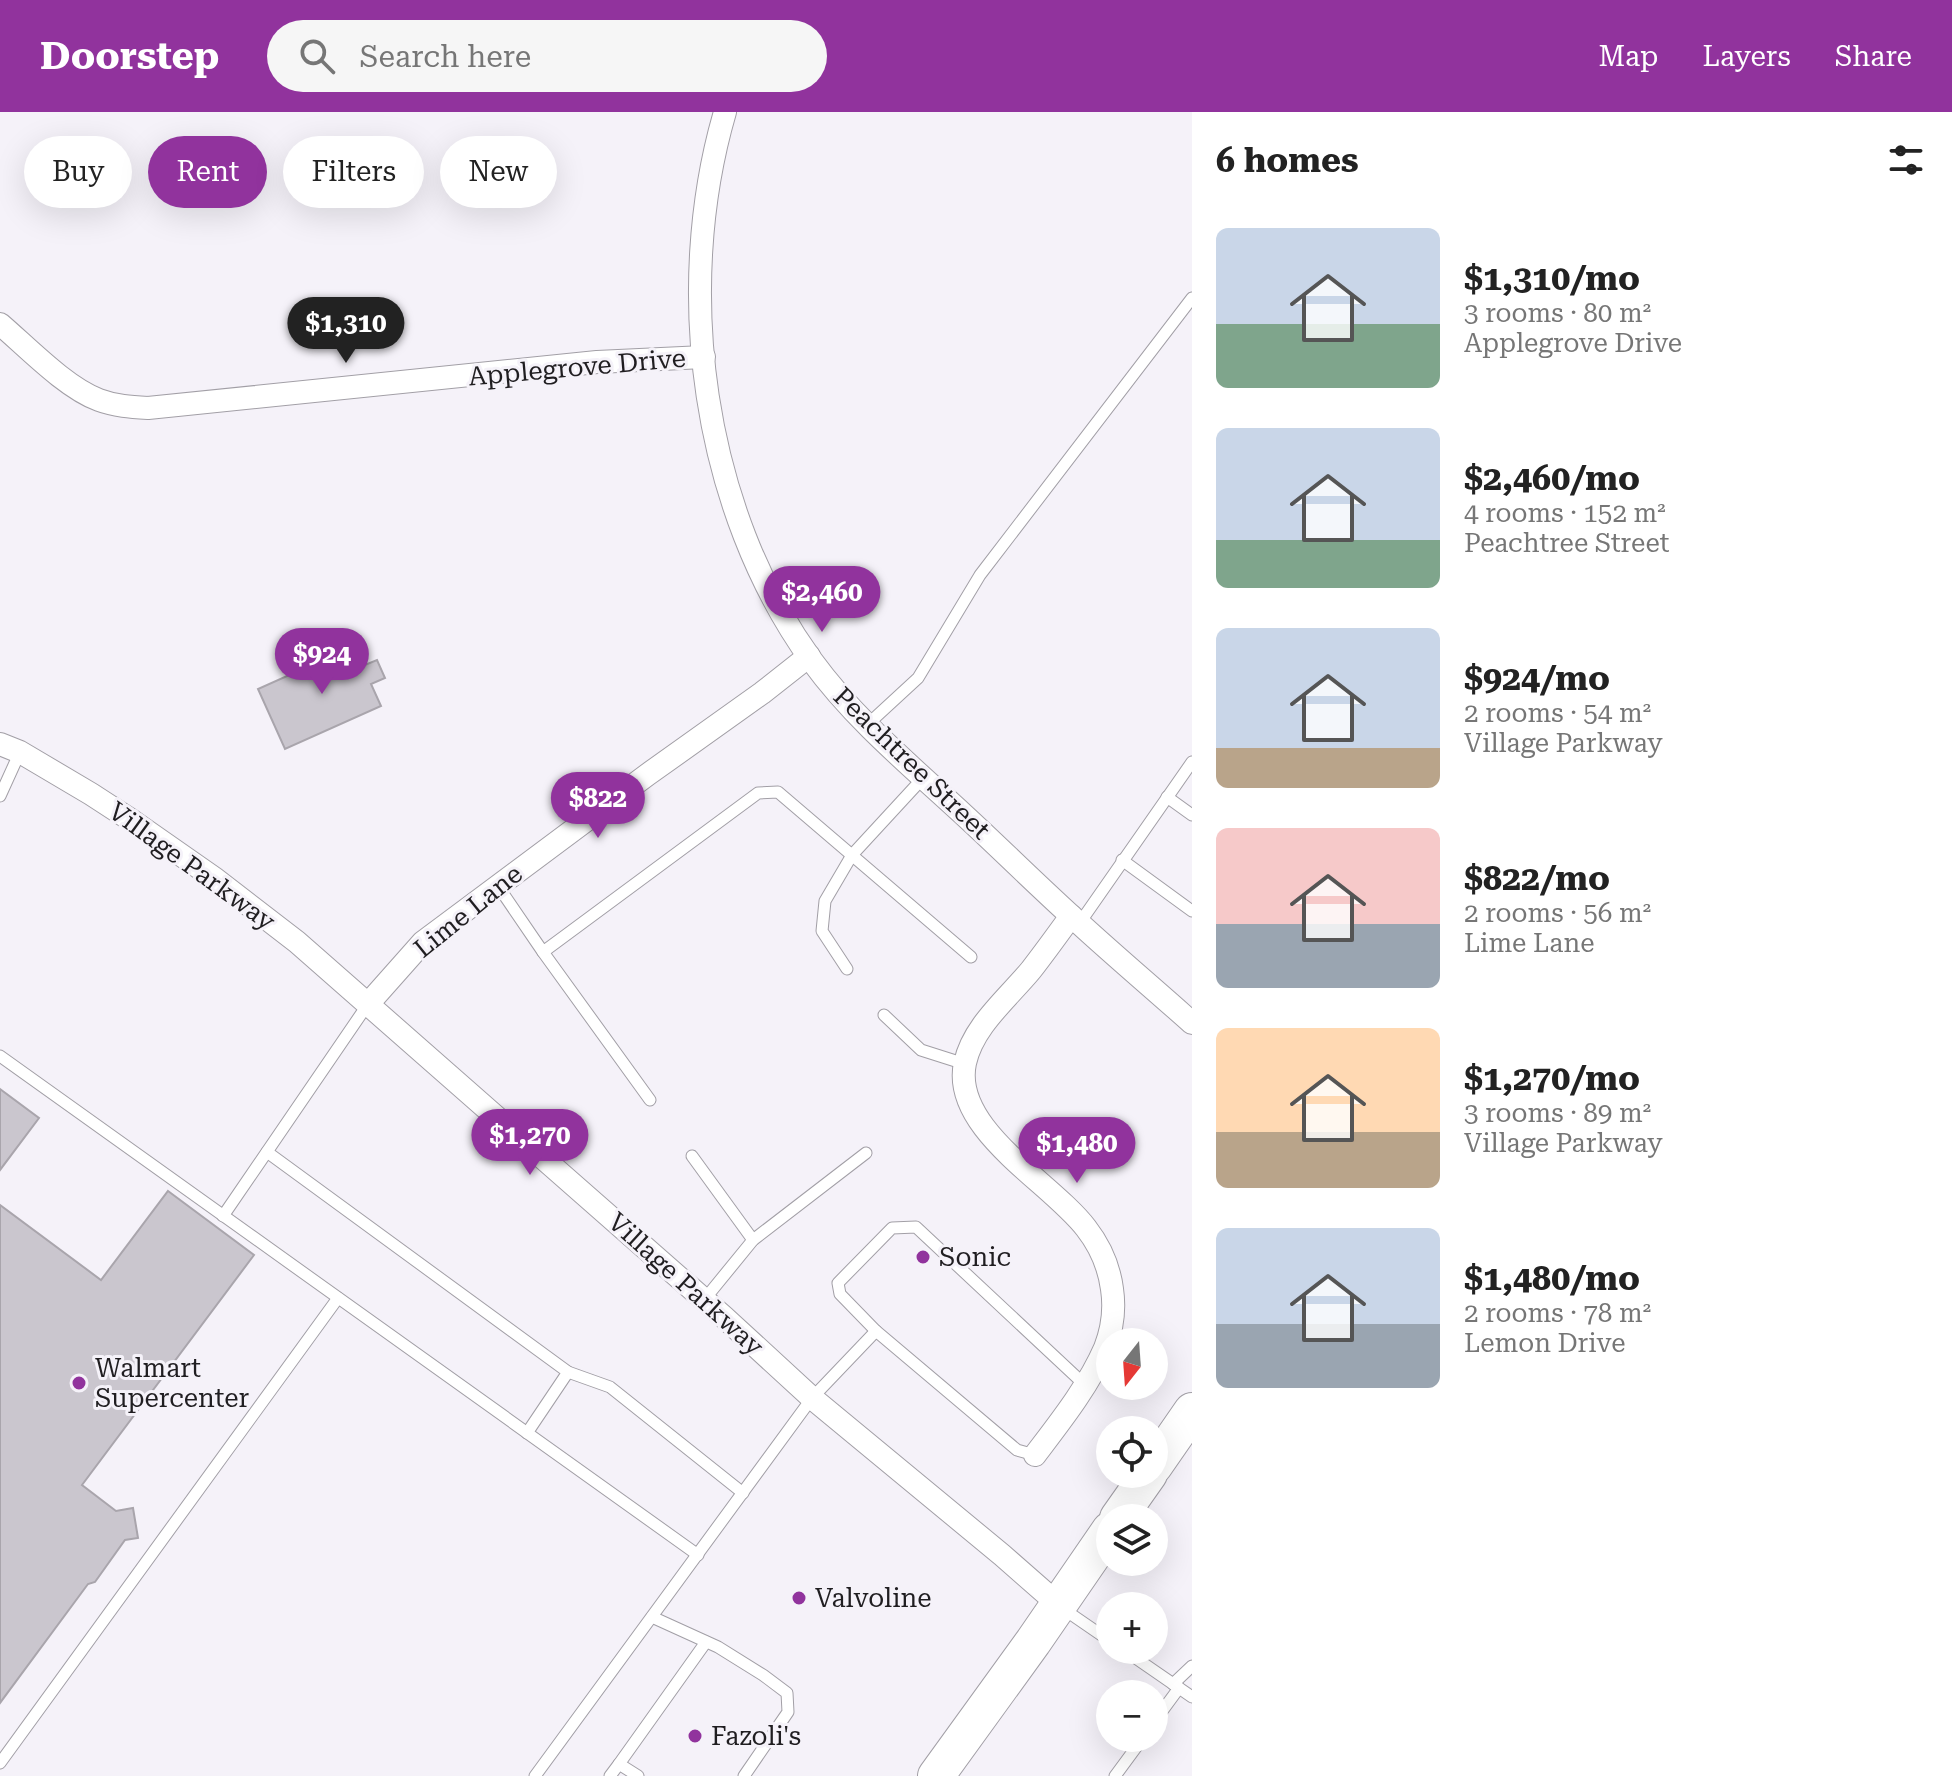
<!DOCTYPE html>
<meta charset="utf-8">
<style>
body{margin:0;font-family:"Roboto Serif",serif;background:#f6f6f6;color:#222;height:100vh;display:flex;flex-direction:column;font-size:30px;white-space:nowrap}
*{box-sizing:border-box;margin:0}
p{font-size:26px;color:#767676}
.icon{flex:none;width:44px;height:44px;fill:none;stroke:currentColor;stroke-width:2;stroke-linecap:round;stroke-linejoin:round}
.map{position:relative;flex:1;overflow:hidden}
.drawer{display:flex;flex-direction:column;background:#fff;width:760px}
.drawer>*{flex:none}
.top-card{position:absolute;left:24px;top:24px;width:760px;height:72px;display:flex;gap:16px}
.needle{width:52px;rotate:197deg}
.fabs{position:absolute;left:1096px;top:1216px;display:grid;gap:16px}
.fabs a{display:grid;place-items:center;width:72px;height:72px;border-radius:50%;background:#fff;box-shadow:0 8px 32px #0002;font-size:40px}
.price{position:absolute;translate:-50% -68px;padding:0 18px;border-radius:28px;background:#91339d;color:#fff;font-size:26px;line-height:52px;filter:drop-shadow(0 2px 4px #0008)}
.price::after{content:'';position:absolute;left:50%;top:48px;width:24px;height:18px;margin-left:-12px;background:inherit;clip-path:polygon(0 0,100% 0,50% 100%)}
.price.current{background:#222;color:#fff}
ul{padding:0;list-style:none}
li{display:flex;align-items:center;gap:24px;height:200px;padding:0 24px}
li span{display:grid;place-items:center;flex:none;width:224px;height:160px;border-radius:12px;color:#555}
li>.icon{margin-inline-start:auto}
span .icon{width:96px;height:96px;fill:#fffc;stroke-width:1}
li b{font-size:34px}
h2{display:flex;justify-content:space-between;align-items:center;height:96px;padding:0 24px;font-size:34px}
.chip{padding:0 28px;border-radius:36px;background:#fff;box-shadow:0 8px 32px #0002;font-size:28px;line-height:72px}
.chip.current{background:#91339d;color:#fff}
header{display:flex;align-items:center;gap:48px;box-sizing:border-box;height:112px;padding:0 40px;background:#91339d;color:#fff}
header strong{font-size:38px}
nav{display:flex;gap:44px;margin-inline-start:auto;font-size:28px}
.search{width:560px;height:72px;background:#f6f6f6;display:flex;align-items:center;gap:20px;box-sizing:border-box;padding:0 28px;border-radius:44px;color:#767676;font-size:30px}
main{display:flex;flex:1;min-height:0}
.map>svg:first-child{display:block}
.building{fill:#cac6ce;stroke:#a9a5ac;stroke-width:2}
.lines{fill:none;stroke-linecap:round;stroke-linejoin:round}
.service-casing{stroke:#a29fa6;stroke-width:13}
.minor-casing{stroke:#a29fa6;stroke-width:24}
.primary-casing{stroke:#a29fa6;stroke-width:38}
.service{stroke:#fff;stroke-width:11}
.minor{stroke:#fff;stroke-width:22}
.primary{stroke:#fff;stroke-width:36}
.poi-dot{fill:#91339d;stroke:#f5f2f9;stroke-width:3}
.labels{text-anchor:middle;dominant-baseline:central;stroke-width:6;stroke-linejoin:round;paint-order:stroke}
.street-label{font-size:26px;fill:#201e21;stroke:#f5f2f9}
.poi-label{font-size:26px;fill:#201e21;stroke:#f5f2f9;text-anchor:start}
</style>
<header>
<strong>Doorstep</strong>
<div class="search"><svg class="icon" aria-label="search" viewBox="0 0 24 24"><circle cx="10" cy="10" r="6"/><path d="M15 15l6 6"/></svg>Search here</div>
<nav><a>Map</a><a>Layers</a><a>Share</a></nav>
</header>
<main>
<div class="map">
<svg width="1192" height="1664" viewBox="0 0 1192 1664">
<rect width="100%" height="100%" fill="#f5f2f9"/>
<g class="building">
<polygon points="356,533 365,553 377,548 385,566 371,572 381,594 285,637 258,577"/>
<polygon points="0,977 39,1006 0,1058"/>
<polygon points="168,1079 254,1143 82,1373 116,1399 133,1396 138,1426 125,1428 95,1470 88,1472 0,1591 0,1093 101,1168"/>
</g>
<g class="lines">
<defs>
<g id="service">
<polyline points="867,613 918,566 980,463 1192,186"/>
<polyline points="0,684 20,640"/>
<polyline points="1167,685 1192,703"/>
<polyline points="1122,748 1192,799"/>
<polyline points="498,774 543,840 758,681 778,680 971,845"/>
<polyline points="1079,812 1192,650"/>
<polyline points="543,840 650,988"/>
<polyline points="847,857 822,819 825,789 852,743 923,666"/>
<polyline points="884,903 921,938 965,952"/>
<polyline points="0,944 698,1443"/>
<polyline points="267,1040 568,1260 527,1321"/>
<polyline points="692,1044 753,1128"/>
<polyline points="223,1104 368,892"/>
<polyline points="704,1188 753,1128 866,1041"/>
<polyline points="876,1219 840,1182 838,1171 892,1116 916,1115 1085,1273"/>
<polyline points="568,1260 610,1275 743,1381"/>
<polyline points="1062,1496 1110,1529"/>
<polyline points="652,1505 718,1535 763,1563 787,1581 788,1600 744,1664"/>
<polyline points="1124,1538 1192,1585"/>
<polyline points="1173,1572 1192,1554"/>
<polyline points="1154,1610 1179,1576"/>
<polyline points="0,1651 338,1186"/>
<polyline points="619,1652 706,1530"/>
<polyline points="535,1664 812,1286 876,1219 1017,1338 1035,1343"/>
<polyline points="610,1664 619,1652 638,1664"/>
<polyline points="1115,1664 1143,1626"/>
</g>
<g id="minor">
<path d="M725 0C673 178 702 397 812 549 855 608 911 654 964 703 1003 739 1040 776 1079 811 1116 845 1154 877 1192 911"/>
<path d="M0 212C27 235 66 276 99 288 115 294 131 295 148 296L597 250 704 245"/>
<polyline points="0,632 20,640 91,682 131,708 214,766 297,830 725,1206 812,1286 1002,1443 1059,1493"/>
<polyline points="368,892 423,830 647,663 762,581 809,544"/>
<path d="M1035 1343C1060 1310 1088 1275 1105 1236 1112 1218 1115 1197 1112 1177 1109 1154 1100 1134 1086 1116 1051 1070 951 1017 965 951 973 914 1008 886 1031 858 1045 840 1058 822 1071 804"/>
</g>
<g id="primary">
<polyline points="1154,1354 1192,1299"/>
<polyline points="1118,1406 1149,1362"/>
<polyline points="936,1664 1033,1530 1110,1418"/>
</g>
</defs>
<use href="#service" class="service-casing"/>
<use href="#minor" class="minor-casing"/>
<use href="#primary" class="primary-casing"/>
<use href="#service" class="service"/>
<use href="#minor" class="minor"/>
<use href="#primary" class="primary"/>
</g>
<g class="poi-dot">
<circle cx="923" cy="1145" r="8"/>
<circle cx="79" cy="1271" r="8"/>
<circle cx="799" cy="1486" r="8"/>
<circle cx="695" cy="1624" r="8"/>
</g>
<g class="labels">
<g class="street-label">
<text transform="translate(577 255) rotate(-5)">Applegrove Drive</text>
<text transform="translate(912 651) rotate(44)">Peachtree Street</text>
<text transform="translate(192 754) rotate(36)">Village Parkway</text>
<text transform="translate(468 799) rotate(-39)">Lime Lane</text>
<text transform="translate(686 1172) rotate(42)">Village Parkway</text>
</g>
<g class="poi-label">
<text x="939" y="1145">Sonic</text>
<text x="95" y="1256">Walmart<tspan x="95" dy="30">Supercenter</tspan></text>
<text x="815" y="1486">Valvoline</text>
<text x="711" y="1624">Fazoli's</text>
</g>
</g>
</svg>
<div class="fabs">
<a><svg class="needle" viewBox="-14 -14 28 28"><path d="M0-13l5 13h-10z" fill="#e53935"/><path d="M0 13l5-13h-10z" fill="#767676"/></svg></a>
<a><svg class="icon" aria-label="locate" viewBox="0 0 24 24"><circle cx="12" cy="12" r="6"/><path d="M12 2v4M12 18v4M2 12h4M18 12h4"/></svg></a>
<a><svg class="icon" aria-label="layers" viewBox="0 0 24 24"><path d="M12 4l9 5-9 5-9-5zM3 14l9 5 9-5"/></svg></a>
<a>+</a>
<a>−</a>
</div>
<b class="price current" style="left:346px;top:253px">$1,310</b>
<b class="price" style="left:822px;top:522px">$2,460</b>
<b class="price" style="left:322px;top:584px">$924</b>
<b class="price" style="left:598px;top:728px">$822</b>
<b class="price" style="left:530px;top:1065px">$1,270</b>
<b class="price" style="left:1077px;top:1073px">$1,480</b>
<div class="top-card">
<a class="chip">Buy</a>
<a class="chip current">Rent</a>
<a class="chip">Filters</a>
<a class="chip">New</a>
</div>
</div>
<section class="drawer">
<h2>6 homes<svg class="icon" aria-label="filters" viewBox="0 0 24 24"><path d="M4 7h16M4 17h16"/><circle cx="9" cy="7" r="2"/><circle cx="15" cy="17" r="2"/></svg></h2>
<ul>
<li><span style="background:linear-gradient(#c9d6e8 60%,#7fa58c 0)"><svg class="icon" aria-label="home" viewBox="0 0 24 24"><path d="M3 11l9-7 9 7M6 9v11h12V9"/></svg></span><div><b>$1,310/mo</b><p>3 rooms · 80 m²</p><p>Applegrove Drive</p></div></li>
<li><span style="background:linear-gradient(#c9d6e8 70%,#7fa58c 0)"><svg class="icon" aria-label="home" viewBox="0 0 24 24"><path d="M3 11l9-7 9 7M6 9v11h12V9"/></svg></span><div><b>$2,460/mo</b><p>4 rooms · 152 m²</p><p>Peachtree Street</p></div></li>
<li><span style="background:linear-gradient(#c9d6e8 75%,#b9a48a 0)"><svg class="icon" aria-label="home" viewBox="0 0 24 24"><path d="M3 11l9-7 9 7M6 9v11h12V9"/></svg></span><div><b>$924/mo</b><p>2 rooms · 54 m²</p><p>Village Parkway</p></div></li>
<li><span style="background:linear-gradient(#f6c9c9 60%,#9aa5b1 0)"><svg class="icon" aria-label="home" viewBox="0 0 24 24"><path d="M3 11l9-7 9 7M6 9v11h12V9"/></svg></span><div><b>$822/mo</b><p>2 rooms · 56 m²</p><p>Lime Lane</p></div></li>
<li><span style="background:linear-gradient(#ffd9b3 65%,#b9a48a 0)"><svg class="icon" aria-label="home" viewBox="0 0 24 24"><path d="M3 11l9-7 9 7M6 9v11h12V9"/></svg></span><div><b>$1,270/mo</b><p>3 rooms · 89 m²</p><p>Village Parkway</p></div></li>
<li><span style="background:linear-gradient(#c9d6e8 60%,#9aa5b1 0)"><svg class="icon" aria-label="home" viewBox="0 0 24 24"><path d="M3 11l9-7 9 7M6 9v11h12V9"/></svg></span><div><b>$1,480/mo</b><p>2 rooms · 78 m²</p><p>Lemon Drive</p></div></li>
</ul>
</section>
</main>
